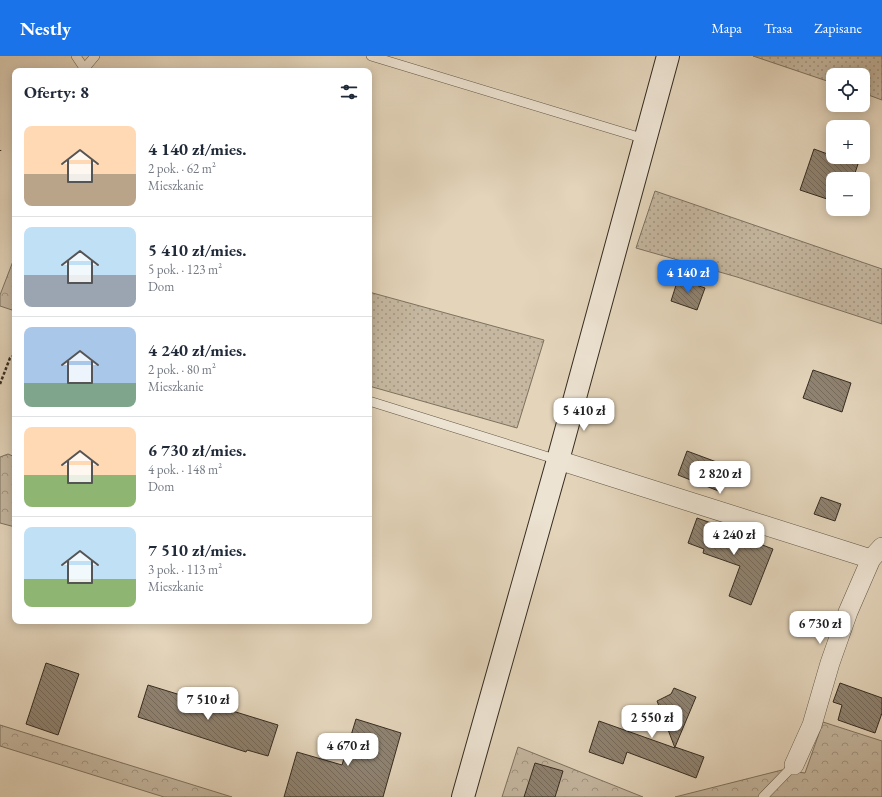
<!DOCTYPE html>
<html lang="pl">
<meta charset="utf-8">
<style>
body{margin:0;font-family:"EB Garamond",serif;background:#f6f6f7;color:#1f2937;height:100vh;display:flex;flex-direction:column;font-size:15px;white-space:nowrap}
*{box-sizing:border-box;margin:0}
p{font-size:13px;color:#747a83}
.icon{flex:none;width:22px;height:22px;fill:none;stroke:currentColor;stroke-width:2;stroke-linecap:round;stroke-linejoin:round}
.map{position:relative;flex:1;overflow:hidden}
.details{position:absolute;left:12px;top:12px;width:360px;height:556px;display:flex;flex-direction:column;background:#fff;border-radius:8px;box-shadow:0 2px 10px #0003}
.details>*{flex:none}
.tools{position:absolute;left:826px;top:12px;display:grid;gap:8px}
.tools a{display:grid;place-items:center;width:44px;height:44px;border-radius:8px;background:#fff;box-shadow:0 2px 10px #0003;font-size:20px}
.price{position:absolute;translate:-50% -34px;padding:0 9px;border-radius:8px;background:#fff;color:#222;font-size:13px;line-height:26px;filter:drop-shadow(0 1px 2px #0008)}
.price::after{content:'';position:absolute;left:50%;top:24px;width:12px;height:9px;margin-left:-6px;background:inherit;clip-path:polygon(0 0,100% 0,50% 100%)}
.price.current{background:#1a73e8;color:#fff}
ul{padding:0;list-style:none}
li{display:flex;align-items:center;gap:12px;height:100px;padding:0 12px}
li+li{border-top:1px solid #e0e1e3}
li span{display:grid;place-items:center;flex:none;width:112px;height:80px;border-radius:8px;color:#555}
li>.icon{margin-inline-start:auto}
span .icon{width:48px;height:48px;fill:#fffc;stroke-width:1}
li b{font-size:17px}
h2{display:flex;justify-content:space-between;align-items:center;height:48px;padding:0 12px;font-size:17px}
header{display:flex;align-items:center;gap:24px;box-sizing:border-box;height:56px;padding:0 20px;background:#1a73e8;color:#fff}
header strong{font-size:19px}
nav{display:flex;gap:22px;margin-inline-start:auto;font-size:14px}
.map>svg:first-child{display:block}
.grass{fill:url(#grass-dots);stroke:#7d7260}
.forest{fill:url(#forest-crowns);stroke:#7d7260}
.building{fill:url(#building-back-hatch);stroke:#352c21}
.lines{fill:none;stroke-linecap:round;stroke-linejoin:round}
.service-casing{stroke:#605647;stroke-width:10}
.minor-casing{stroke:#605647;stroke-width:20}
.secondary-casing{stroke:#352c21;stroke-width:24}
.path{stroke:#352c21;stroke-width:2.5;stroke-dasharray:3 2;stroke-linecap:butt}
.service{stroke:#ede3d2;stroke-width:9}
.minor{stroke:#ede3d2;stroke-width:19}
.secondary{stroke:#ede3d2;stroke-width:22}
</style>
<header>
<strong>Nestly</strong>
<nav><a>Mapa</a><a>Trasa</a><a>Zapisane</a></nav>
</header>
<div class="map">
<svg width="882" height="741" viewBox="0 0 882 741">
<defs>
<pattern id="grass-dots" width="8" height="8" patternUnits="userSpaceOnUse"><rect width="8" height="8" fill="#c5b7a0"/><path d="M2 2h.1M6 6h.1" fill="none" stroke="#a19582" stroke-width="1.8" stroke-linecap="round"/></pattern>
<pattern id="forest-crowns" width="20" height="18" patternUnits="userSpaceOnUse"><rect width="20" height="18" fill="#c5b7a0"/><path d="M2 6a3 3 0 1 1 6 0M12 15a3 3 0 1 1 6 0" fill="none" stroke="#a19582"/></pattern>
<pattern id="building-back-hatch" width="6" height="6" patternUnits="userSpaceOnUse"><rect width="6" height="6" fill="#8f8371"/><path d="M-1 5l2 2M0 0l6 6M5-1l2 2" fill="none" stroke="#766b5c"/></pattern>
</defs>
<rect width="100%" height="100%" fill="#e3d4ba"/>
<filter id="stains"><feTurbulence type="fractalNoise" baseFrequency=".005" numOctaves="4"/><feColorMatrix values="0 0 0 0 .2 0 0 0 0 .09 0 0 0 0 .02 0 0 0 .5 -.17"/></filter>
<radialGradient id="worn" r=".72"><stop offset=".6" stop-color="#630" stop-opacity="0"/><stop offset="1" stop-color="#630" stop-opacity=".3"/></radialGradient>
<g class="grass">
<polygon points="753,0 882,0 882,44 863,37 863,19 833,19 833,27"/>
<polygon points="655,135 882,213 882,268 737,221 636,192"/>
<polygon points="369,236 544,284 517,372 369,330"/>
</g>
<g class="forest">
<polygon points="15,200 15,255 0,250 0,239"/>
<polygon points="8,398 15,401 15,471 0,467 0,401"/>
<polygon points="823,666 882,685 882,741 675,741 782,714 805,717"/>
<polygon points="0,669 232,741 164,741 0,690"/>
<polygon points="518,691 643,741 502,741"/>
</g>
<g class="building">
<polygon points="814,93 833,100 833,101 837,101 858,108 853,123 833,123 833,145 800,134"/>
<polygon points="678,223 705,232 697,254 671,245"/>
<polygon points="813,314 851,327 842,356 803,342"/>
<polygon points="687,395 730,411 721,436 678,419"/>
<polygon points="821,441 841,448 835,465 814,458"/>
<polygon points="697,462 737,476 736,479 773,493 751,549 729,540 740,510 703,497 704,493 688,487"/>
<polygon points="46,607 79,618 58,679 26,668"/>
<polygon points="840,627 882,642 882,657 875,677 838,664 842,649 833,646"/>
<polygon points="148,629 278,669 268,700 247,694 246,696 138,661"/>
<polygon points="674,632 696,641 675,691 704,701 696,722 627,696 623,708 589,696 599,665 675,692 657,645 671,638"/>
<polygon points="356,663 401,677 383,741 284,741 297,696 342,709"/>
<polygon points="535,707 563,715 555,741 524,741"/>
</g>
<g class="lines">
<defs>
<g id="service">
<polyline points="76,0 86,15"/>
<polyline points="371,0 645,83"/>
<polyline points="84,13 95,0"/>
<polyline points="369,345 558,404"/>
<polyline points="763,741 794,709"/>
</g>
<g id="minor">
<polyline points="558,404 871,503"/>
<polyline points="794,709 812,669 830,607 848,556 871,503 882,491"/>
</g>
<polyline id="secondary" points="463,741 558,404 668,0"/>
</defs>
<use href="#service" class="service-casing"/>
<use href="#minor" class="minor-casing"/>
<use href="#secondary" class="secondary-casing"/>
<g class="path">
<polyline points="0,94 0,95"/>
<polyline points="0,328 10,302 15,299"/>
</g>
<use href="#service" class="service"/>
<use href="#minor" class="minor"/>
<use href="#secondary" class="secondary"/>
</g>
<rect width="100%" height="100%" filter="url(#stains)"/>
<rect width="100%" height="100%" fill="url(#worn)"/>
</svg>
<div class="tools">
<a><svg class="icon" aria-label="locate" viewBox="0 0 24 24"><circle cx="12" cy="12" r="6"/><path d="M12 2v4M12 18v4M2 12h4M18 12h4"/></svg></a>
<a>+</a>
<a>−</a>
</div>
<b class="price current" style="left:688px;top:238px">4 140 zł</b>
<b class="price" style="left:584px;top:376px">5 410 zł</b>
<b class="price" style="left:720px;top:439px">2 820 zł</b>
<b class="price" style="left:734px;top:500px">4 240 zł</b>
<b class="price" style="left:820px;top:589px">6 730 zł</b>
<b class="price" style="left:208px;top:665px">7 510 zł</b>
<b class="price" style="left:652px;top:683px">2 550 zł</b>
<b class="price" style="left:348px;top:711px">4 670 zł</b>
<section class="details">
<h2>Oferty: 8<svg class="icon" aria-label="filters" viewBox="0 0 24 24"><path d="M4 7h16M4 17h16"/><circle cx="9" cy="7" r="2"/><circle cx="15" cy="17" r="2"/></svg></h2>
<ul>
<li><span style="background:linear-gradient(#ffd9b3 60%,#b9a48a 0)"><svg class="icon" aria-label="home" viewBox="0 0 24 24"><path d="M3 11l9-7 9 7M6 9v11h12V9"/></svg></span><div><b>4 140 zł/mies.</b><p>2 pok. · 62 m²</p><p>Mieszkanie</p></div></li>
<li><span style="background:linear-gradient(#bfe0f5 60%,#9aa5b1 0)"><svg class="icon" aria-label="home" viewBox="0 0 24 24"><path d="M3 11l9-7 9 7M6 9v11h12V9"/></svg></span><div><b>5 410 zł/mies.</b><p>5 pok. · 123 m²</p><p>Dom</p></div></li>
<li><span style="background:linear-gradient(#a9c7e8 70%,#7fa58c 0)"><svg class="icon" aria-label="home" viewBox="0 0 24 24"><path d="M3 11l9-7 9 7M6 9v11h12V9"/></svg></span><div><b>4 240 zł/mies.</b><p>2 pok. · 80 m²</p><p>Mieszkanie</p></div></li>
<li><span style="background:linear-gradient(#ffd9b3 60%,#8fb573 0)"><svg class="icon" aria-label="home" viewBox="0 0 24 24"><path d="M3 11l9-7 9 7M6 9v11h12V9"/></svg></span><div><b>6 730 zł/mies.</b><p>4 pok. · 148 m²</p><p>Dom</p></div></li>
<li><span style="background:linear-gradient(#bfe0f5 65%,#8fb573 0)"><svg class="icon" aria-label="home" viewBox="0 0 24 24"><path d="M3 11l9-7 9 7M6 9v11h12V9"/></svg></span><div><b>7 510 zł/mies.</b><p>3 pok. · 113 m²</p><p>Mieszkanie</p></div></li>
</ul>
</section>
</div>
